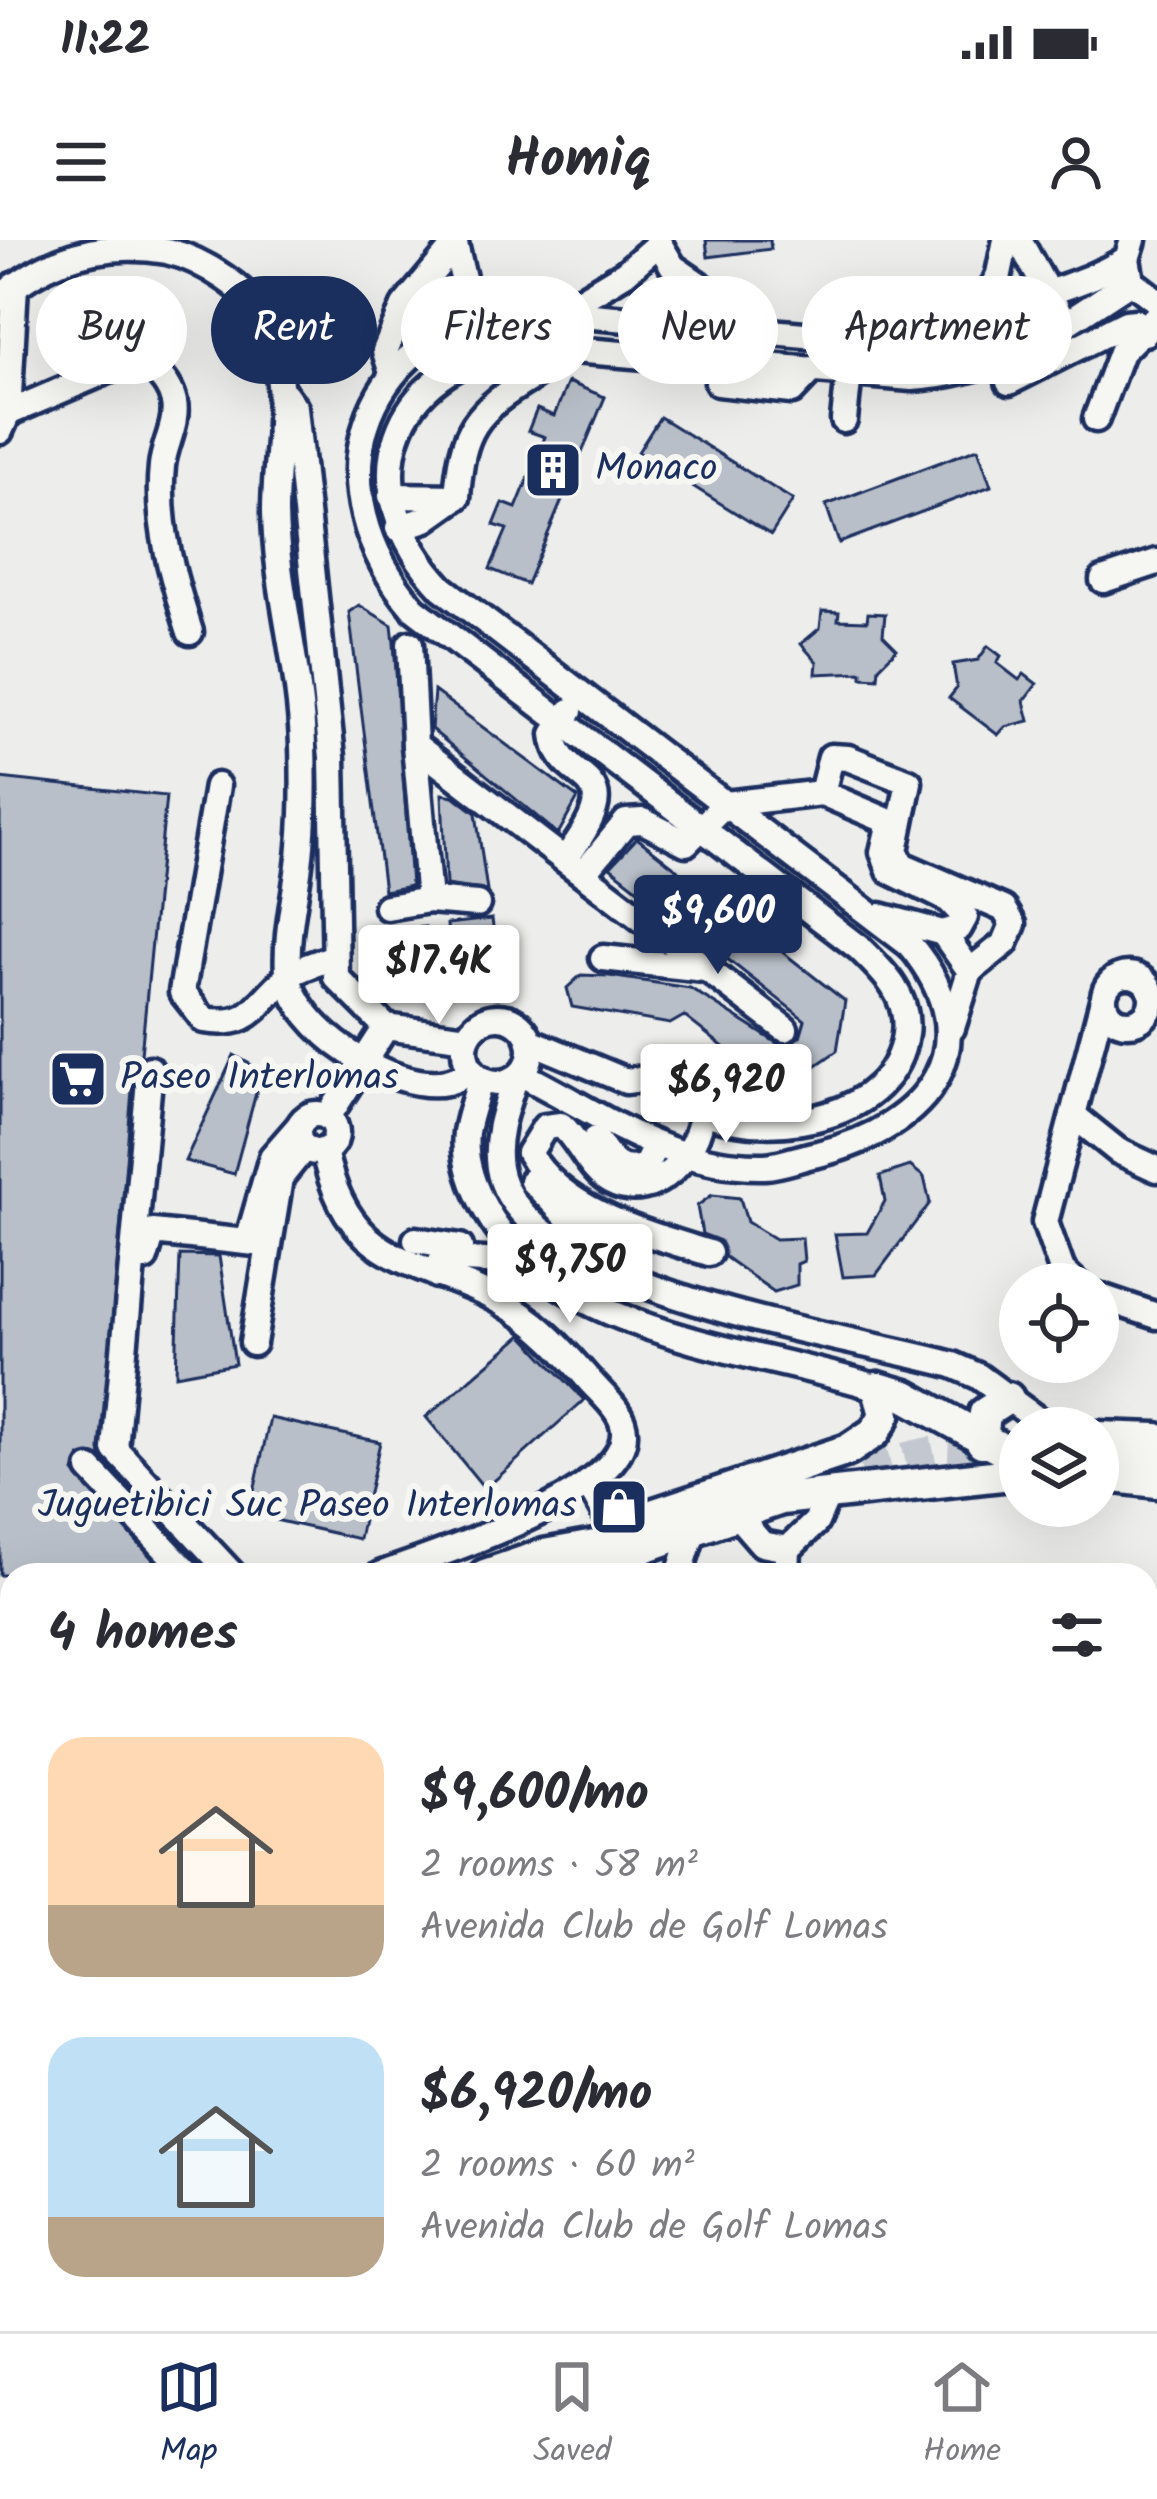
<!DOCTYPE html>
<meta charset="utf-8">
<style>
body{margin:0;font-family:Kalam,sans-serif;background:#f2f2f3;color:#2b2b33;height:100vh;display:flex;flex-direction:column;font-size:45px;white-space:nowrap}
*{box-sizing:border-box;margin:0}
p{font-size:39px;color:#7c7c81}
.icon{flex:none;width:66px;height:66px;fill:none;stroke:currentColor;stroke-width:2;stroke-linecap:round;stroke-linejoin:round}
.map{position:relative;flex:1;overflow:hidden}
.drawer{position:absolute;left:0px;top:1323px;width:1158px;height:768px;display:flex;flex-direction:column;background:#fff;border-radius:36px 36px 0 0;box-shadow:0 12px 48px #0002}
.drawer>*{flex:none}
.banner{position:absolute;left:36px;top:36px;width:1086px;height:108px;display:flex;gap:24px}
.controls{position:absolute;left:999px;top:1023px;display:grid;gap:24px}
.controls a{display:grid;place-items:center;width:120px;height:120px;border-radius:50%;background:#fff;box-shadow:0 12px 48px #0002;font-size:60px}
.price{position:absolute;translate:-50% -102px;padding:0 27px;border-radius:12px;background:#fff;color:#222;font-size:39px;line-height:78px;filter:drop-shadow(0 3px 6px #0008)}
.price::after{content:'';position:absolute;left:50%;top:72px;width:36px;height:27px;margin-left:-18px;background:inherit;clip-path:polygon(0 0,100% 0,50% 100%)}
.price.current{background:#1b2f5e;color:#fff}
ul{padding:0;list-style:none}
li{display:flex;align-items:center;gap:36px;height:300px;padding:0 48px}
li span{display:grid;place-items:center;flex:none;width:336px;height:240px;border-radius:36px;color:#555}
li>.icon{margin-inline-start:auto}
span .icon{width:144px;height:144px;fill:#fffc;stroke-width:1}
li b{font-size:51px}
h2{display:flex;justify-content:space-between;align-items:center;height:144px;padding:0 48px;font-size:51px}
.pill{padding:0 42px;border-radius:54px;background:#fff;box-shadow:0 12px 48px #0002;font-size:42px;line-height:108px}
.pill.current{background:#1b2f5e;color:#fff}
.status{display:flex;justify-content:space-between;align-items:center;height:84px;padding:0 60px;background:#fff;direction:ltr}
.status svg{height:33px;fill:currentColor}
header{display:flex;justify-content:space-between;align-items:center;height:156px;padding:0 48px;background:#fff;font-size:54px;font-weight:700}
.tab-bar{display:flex;justify-content:space-around;align-items:center;height:168px;border-top:3px solid #e1e1e2;background:#fff;font-size:33px;color:#7c7c81}
.tab-bar a{display:grid;justify-items:center;gap:6px}
.tab-bar .current{color:#1b2f5e}
.map>svg:first-child{display:block}
.building{fill:#b9bfc8;stroke:#1b2f5e;stroke-width:3}
.lines{fill:none;stroke-linecap:round;stroke-linejoin:round}
.major-tunnel{stroke:#c3c8d0;stroke-width:30;stroke-dasharray:30 15;stroke-linecap:butt}
.minor-casing{stroke:#1b2f5e;stroke-width:33}
.major-casing{stroke:#1b2f5e;stroke-width:39}
.minor{stroke:#f6f6f2;stroke-width:24}
.major{stroke:#f6f6f2;stroke-width:30}
.labels{text-anchor:middle;dominant-baseline:central;stroke-width:12;stroke-linejoin:round;paint-order:stroke}
.poi-label{font-size:39px;fill:#1b2f5e;stroke:#f6f6f2;text-anchor:start}
</style>
<div class="status"><b>11:22</b><svg viewBox="0 0 49 12"><path d="M0 12V9h3v3zM5 12V6h3v6zM10 12V3h3v9zM15 12V0h3v12zM26 1h20v11H26zM47 4h2v5h-2z"/></svg></div>
<header><svg class="icon" aria-label="menu" viewBox="0 0 24 24"><path d="M4 6h16M4 12h16M4 18h16"/></svg>Homiq<svg class="icon" aria-label="person" viewBox="0 0 24 24"><circle cx="12" cy="8" r="4"/><path d="M4 21q1-7 8-7t8 7"/></svg></header>
<div class="map">
<svg width="1157" height="2091" viewBox="0 0 1157 2091">
<rect width="100%" height="100%" fill="#edeeec"/>
<filter id="ink" filterUnits="userSpaceOnUse"><feTurbulence type="fractalNoise" baseFrequency=".00833" numOctaves="2"/><feDisplacementMap in="SourceGraphic" scale="24" xChannelSelector="R" yChannelSelector="G"/><feConvolveMatrix kernelMatrix="1 2 1 2 8 2 1 2 1" color-interpolation-filters="sRGB"/></filter>
<g filter="url(#ink)">
<g class="building">
<polygon points="706,0 770,0 771,9 708,17"/>
<polygon points="568,142 605,157 527,344 490,329 507,289 494,285 503,263 516,268 545,197 528,191 537,169 554,176"/>
<polygon points="660,177 793,260 771,295 638,212"/>
<polygon points="978,208 991,246 839,303 826,265"/>
<polygon points="359,365 392,385 394,403 411,646 384,651 349,372"/>
<polygon points="822,371 839,372 838,380 867,381 868,373 885,374 883,395 897,409 879,427 878,438 862,437 862,432 816,434 817,422 801,404 820,388"/>
<polygon points="988,406 1001,416 997,423 1019,440 1024,434 1037,444 1024,461 1029,481 1005,487 998,495 949,458 957,448 953,424 978,420"/>
<polygon points="434,451 578,558 558,594 431,489"/>
<polygon points="0,538 166,556 141,815 134,827 101,1217 80,1216 74,1232 167,1335 0,1335"/>
<polygon points="442,554 454,556 476,573 487,651 446,645"/>
<polygon points="637,598 845,761 837,811 795,840 773,828 763,838 684,776 670,784 572,767 567,748 581,735 609,736 690,748 780,805 800,797 805,780 610,627"/>
<polygon points="492,679 497,718 449,723 447,684"/>
<polygon points="425,687 429,725 388,728 382,691"/>
<polygon points="234,815 262,831 234,934 185,921"/>
<polygon points="910,926 924,937 930,963 876,1035 843,1037 835,994 867,993 885,961 880,936"/>
<polygon points="712,955 740,958 747,982 775,999 802,998 804,1021 797,1024 797,1045 774,1052 725,1017 720,1001 702,994 697,966"/>
<polygon points="180,1015 219,1016 235,1124 176,1135"/>
<polygon points="522,1095 584,1160 485,1249 426,1177"/>
<polygon points="270,1178 380,1202 359,1299 249,1274"/>
</g>
<g class="lines">
<g class="major-tunnel">
<polyline points="773,1248 946,1208 1008,1211"/>
<polyline points="0,1661 12,1652"/>
</g>
<defs>
<g id="minor">
<polyline points="454,0 472,76"/>
<polyline points="657,0 673,27 764,89"/>
<polyline points="1019,0 1057,69 1055,94"/>
<polyline points="1133,0 1127,19 1131,41 1157,61"/>
<path d="M0 58C48 17 103 0 167 11 201 19 253 50 267 84 292 145 275 209 275 272 276 350 301 428 303 506 304 539 304 574 301 606 298 648 285 691 288 733 293 789 393 853 447 842 455 840 465 835 472 831"/>
<polyline points="562,71 625,33 658,4"/>
<polyline points="975,90 999,34 1006,0"/>
<polyline points="392,133 385,111 404,66 455,5"/>
<polyline points="1009,142 1126,83 1136,82 1145,93"/>
<polyline points="718,143 792,151 813,129"/>
<polyline points="285,154 295,168 332,517 336,737 386,787 467,798"/>
<path d="M8 173 118 126 155 130C164 140 171 148 174 162 178 183 164 205 162 226 156 283 173 339 190 392"/>
<polyline points="1096,179 1121,112 1157,76"/>
<polyline points="844,180 849,132"/>
<polyline points="0,191 8,173 15,45"/>
<polyline points="391,256 457,257"/>
<path d="M398 288 426 279 457 257C462 189 474 172 534 136"/>
<polyline points="1103,340 1157,322"/>
<polyline points="410,404 415,505 785,789"/>
<polyline points="415,505 429,660"/>
<path d="M217 546 182 752 204 780C252 788 254 766 286 738 297 728 317 724 331 718"/>
<path d="M565 619C638 523 559 551 554 494L570 471"/>
<polyline points="584,633 626,582 643,581 686,603 725,564 822,553"/>
<polyline points="387,667 429,660 477,664"/>
<polyline points="880,676 943,693 970,731"/>
<polyline points="943,693 959,688 965,677 949,660 890,631 883,612 890,582 822,553 831,517 848,518 909,542 895,611 902,625 1004,669 1013,684 1005,703 970,731 952,788"/>
<polyline points="603,718 705,729"/>
<circle cx="1128" cy="759" r="24"/>
<circle cx="498" cy="810" r="33"/>
<path d="M530 801 626 841C647 838 670 840 687 855 694 861 698 870 707 873 774 899 894 879 905 794 910 757 884 732 859 708L414 369C312 251 355 96 515 69L916 105C970 97 999 71 1048 53 1077 43 1100 35 1127 19"/>
<polyline points="150,829 115,1209 233,1335"/>
<path d="M521 834C603 875 668 928 765 926 782 925 801 917 818 914 929 887 993 805 910 705L442 348C349 249 387 124 525 106L912 138C1006 132 1055 89 1131 41"/>
<path d="M481 838C476 856 469 874 466 892 463 920 473 947 486 970 556 1096 753 1108 878 1148"/>
<path d="M515 839C505 869 494 897 499 928 519 1051 852 1096 953 1125L978 1136 1049 1188"/>
<path d="M702 873C699 912 655 965 611 942 589 931 580 901 561 885L545 887 529 913C562 972 648 994 709 1013"/>
<circle cx="317" cy="893" r="19"/>
<polyline points="1073,875 1118,911 1157,929"/>
<polyline points="328,877 386,787"/>
<path d="M596 899C608 919 621 937 646 925L654 908"/>
<path d="M324 910C349 1038 431 1015 516 1071 545 1089 567 1115 589 1140 602 1155 624 1172 624 1192 627 1256 430 1316 380 1335"/>
<polyline points="532,941 569,979 617,995"/>
<polyline points="416,1000 460,1007"/>
<polyline points="248,1001 272,917 299,886"/>
<polyline points="145,1018 153,992 265,1004"/>
<polyline points="437,1035 445,1009 463,1020 527,1023"/>
<polyline points="1077,1044 1062,1030 1045,982 1103,760"/>
<polyline points="1098,1056 1157,1076"/>
<polyline points="253,1103 280,938 305,907"/>
<polyline points="1098,1194 1157,1196"/>
<polyline points="90,1229 190,1335"/>
<polyline points="588,1243 617,1295"/>
<polyline points="736,1274 762,1304 788,1309 816,1282 829,1252"/>
<polyline points="679,1335 694,1288"/>
<polyline points="787,1335 788,1309"/>
<polyline points="1146,1406 1157,1404"/>
<polyline points="0,1572 12,1567"/>
<polyline points="0,1604 12,1603"/>
<polyline points="1146,1735 1157,1721"/>
<polyline points="0,1748 12,1762"/>
<polyline points="0,1793 12,1779"/>
<polyline points="1146,1827 1157,1860"/>
<polyline points="1146,1931 1157,1922"/>
<polyline points="1146,2023 1157,2060"/>
<polyline points="254,2079 254,2091"/>
<polyline points="753,2079 756,2091"/>
<polyline points="897,2079 927,2091"/>
<polyline points="1001,2079 1009,2091"/>
<polyline points="20,2091 22,2079"/>
<polyline points="83,2091 85,2079"/>
<polyline points="418,2091 427,2079"/>
<polyline points="680,2091 687,2079"/>
</g>
<g id="major">
<polyline points="878,1148 906,1156 1020,1219"/>
<polyline points="982,1202 985,1173 1008,1158"/>
<polyline points="1098,1215 1157,1219"/>
<polyline points="1098,1235 1157,1242"/>
<polyline points="604,1305 640,1279 848,1210 875,1192 885,1175 878,1148"/>
<polyline points="485,1335 544,1315 606,1304"/>
<polyline points="564,1335 781,1259 1020,1233"/>
<polyline points="0,1634 12,1624"/>
<polyline points="0,1684 12,1675"/>
</g>
</defs>
<use href="#minor" class="minor-casing"/>
<use href="#major" class="major-casing"/>
<use href="#minor" class="minor"/>
<use href="#major" class="major"/>
</g>
</g>
<defs>
<symbol id="building-square" viewBox="-11 -11 22 22"><rect x="-9" y="-9" width="18" height="18" rx="4" fill="#1b2f5e" stroke="#f6f6f2"/><path d="M-4-6H4V6H1V3H-1V6H-4ZM-2.5-4.3h1.7v1.8h-1.7ZM.8-4.3h1.7v1.8H.8ZM-2.5-1h1.7V.8h-1.7ZM.8-1h1.7V.8H.8Z" fill="#fff"/></symbol>
<symbol id="supermarket-square" viewBox="-11 -11 22 22"><rect x="-9" y="-9" width="18" height="18" rx="4" fill="#1b2f5e" stroke="#f6f6f2"/><path d="M-6-5.5h2.5l.6 2H6L4.5 2H-2.5L-4.4-4H-6ZM-1.5 3.2a1.3 1.3 0 1 0 .1 0ZM3 3.2a1.3 1.3 0 1 0 .1 0Z" fill="#fff"/></symbol>
<symbol id="shop-square" viewBox="-11 -11 22 22"><rect x="-9" y="-9" width="18" height="18" rx="4" fill="#1b2f5e" stroke="#f6f6f2"/><path d="M-5-2.5h2.3a2.7 3.5 0 0 1 5.4 0H5L5.5 6h-11ZM-1.5-2.5h3a1.5 2.3 0 0 0-3 0Z" fill="#fff"/></symbol>
</defs>
<g fill-rule="evenodd">
<use href="#building-square" x="520" y="197" width="66" height="66"/>
<use href="#supermarket-square" x="45" y="806" width="66" height="66"/>
<use href="#shop-square" x="586" y="1234" width="66" height="66"/>
</g>
<g class="labels">
<g class="poi-label">
<text x="595" y="230">Monaco</text>
<text x="120" y="839">Paseo Interlomas</text>
<text x="577" y="1267" text-anchor="end">Juguetibici Suc Paseo Interlomas</text>
</g>
</g>
</svg>
<div class="controls">
<a><svg class="icon" aria-label="locate" viewBox="0 0 24 24"><circle cx="12" cy="12" r="6"/><path d="M12 2v4M12 18v4M2 12h4M18 12h4"/></svg></a>
<a><svg class="icon" aria-label="layers" viewBox="0 0 24 24"><path d="M12 4l9 5-9 5-9-5zM3 14l9 5 9-5"/></svg></a>
</div>
<b class="price current" style="left:718px;top:737px">$9,600</b>
<b class="price" style="left:439px;top:787px">$17.4K</b>
<b class="price" style="left:726px;top:906px">$6,920</b>
<b class="price" style="left:570px;top:1086px">$9,750</b>
<div class="banner">
<a class="pill">Buy</a>
<a class="pill current">Rent</a>
<a class="pill">Filters</a>
<a class="pill">New</a>
<a class="pill">Apartment</a>
</div>
<section class="drawer">
<h2>4 homes<svg class="icon" aria-label="filters" viewBox="0 0 24 24"><path d="M4 7h16M4 17h16"/><circle cx="9" cy="7" r="2"/><circle cx="15" cy="17" r="2"/></svg></h2>
<ul>
<li><span style="background:linear-gradient(#ffd9b3 70%,#b9a48a 0)"><svg class="icon" aria-label="home" viewBox="0 0 24 24"><path d="M3 11l9-7 9 7M6 9v11h12V9"/></svg></span><div><b>$9,600/mo</b><p>2 rooms · 58 m²</p><p>Avenida Club de Golf Lomas</p></div></li>
<li><span style="background:linear-gradient(#bfe0f5 75%,#b9a48a 0)"><svg class="icon" aria-label="home" viewBox="0 0 24 24"><path d="M3 11l9-7 9 7M6 9v11h12V9"/></svg></span><div><b>$6,920/mo</b><p>2 rooms · 60 m²</p><p>Avenida Club de Golf Lomas</p></div></li>
</ul>
</section>
</div>
<nav class="tab-bar">
<a class="current"><svg class="icon" aria-label="map" viewBox="0 0 24 24"><path d="M3 6l6-2 6 2 6-2v14l-6 2-6-2-6 2zM9 4v14M15 6v14"/></svg>Map</a>
<a><svg class="icon" aria-label="saved" viewBox="0 0 24 24"><path d="M7 4h10v16l-5-4-5 4z"/></svg>Saved</a>
<a><svg class="icon" aria-label="home" viewBox="0 0 24 24"><path d="M3 11l9-7 9 7M6 9v11h12V9"/></svg>Home</a>
</nav>
